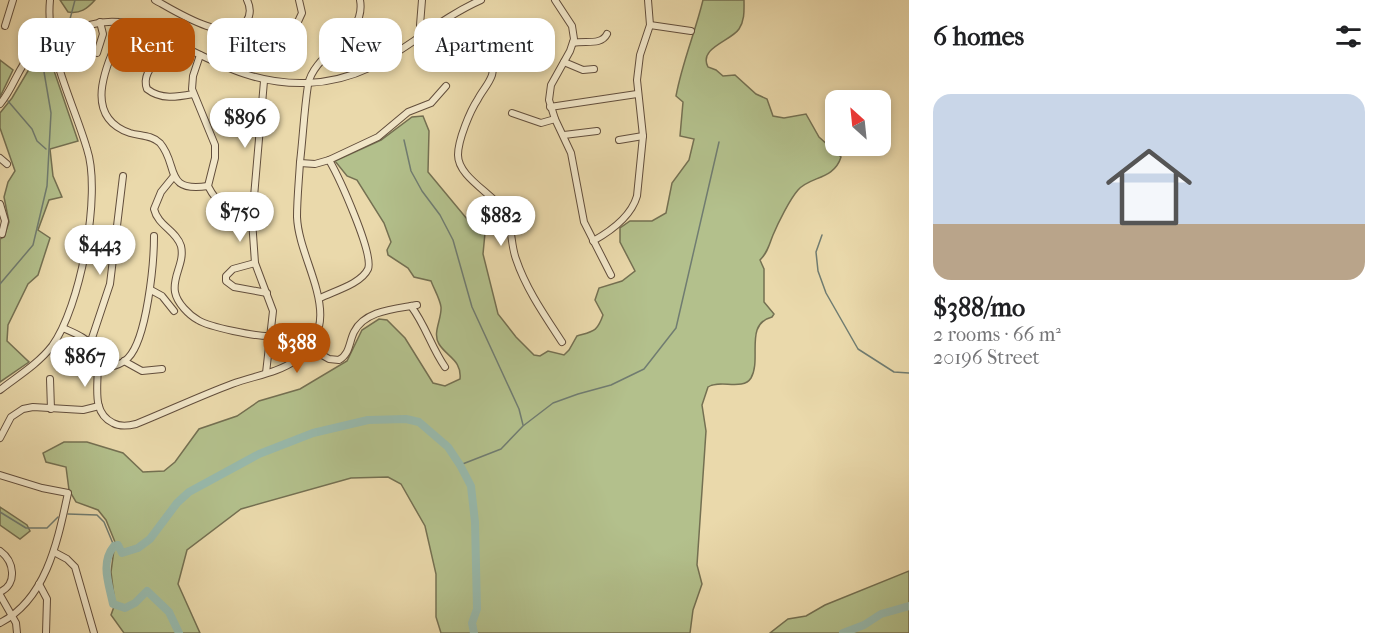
<!DOCTYPE html>
<meta charset="utf-8">
<style>
body{margin:0;font-family:"IM FELL French Canon",serif;background:#f6f6f6;color:#202124;height:100vh;display:flex;flex-direction:column;font-size:22px;white-space:nowrap}
*{box-sizing:border-box;margin:0}
p{font-size:20px;color:#757577}
.icon{flex:none;width:33px;height:33px;fill:none;stroke:currentColor;stroke-width:2;stroke-linecap:round;stroke-linejoin:round}
.map{position:relative;flex:1;overflow:hidden}
.panel{display:flex;flex-direction:column;background:#fff;width:480px}
.panel>*{flex:none}
.hud{position:absolute;left:18px;top:18px;width:570px;height:54px;display:flex;gap:12px}
.needle{width:39px;rotate:333deg}
.buttons{position:absolute;left:825px;top:90px;display:grid;gap:12px}
.buttons a{display:grid;place-items:center;width:66px;height:66px;border-radius:12px;background:#fff;box-shadow:0 3px 9px #0003;font-size:30px}
.price{position:absolute;translate:-50% -51px;padding:0 14px;border-radius:21px;background:#fff;color:#222;font-size:20px;line-height:39px;filter:drop-shadow(0 2px 3px #0008)}
.price::after{content:'';position:absolute;left:50%;top:36px;width:18px;height:14px;margin-left:-9px;background:inherit;clip-path:polygon(0 0,100% 0,50% 100%)}
.price.current{background:#b45309;color:#fff}
ul{padding:0;list-style:none}
li{display:grid;align-content:center;gap:12px;height:318px;padding:0 24px}
li span{display:grid;place-items:center;height:186px;border-radius:18px;color:#555}
li>.icon{margin-inline-start:auto}
span .icon{width:108px;height:108px;fill:#fffc;stroke-width:1}
li b{font-size:26px}
h2{display:flex;justify-content:space-between;align-items:center;height:72px;padding:0 24px;font-size:26px}
.chip{padding:0 21px;border-radius:18px;background:#fff;box-shadow:0 3px 9px #0003;font-size:21px;line-height:54px}
.chip.current{background:#b45309;color:#fff}
main{display:flex;flex:1;min-height:0}
.map>svg:first-child{display:block}
.green{fill:#b3c08c;stroke:#747052;stroke-width:1.5}
.lines{fill:none;stroke-linecap:round;stroke-linejoin:round}
.stream{stroke:#707c71;stroke-width:1.5}
.river{stroke:#98baad;stroke-width:8}
.minor-casing{stroke:#624e3c;stroke-width:8}
.minor{stroke:#f1e6c8;stroke-width:6}
</style>
<main>
<div class="map">
<svg width="909" height="633" viewBox="0 0 909 633">
<rect width="100%" height="100%" fill="#ead9ab"/>
<filter id="stains"><feTurbulence type="fractalNoise" baseFrequency=".00333" numOctaves="4"/><feColorMatrix values="0 0 0 0 .2 0 0 0 0 .09 0 0 0 0 .02 0 0 0 .5 -.17"/></filter>
<radialGradient id="worn" r=".72"><stop offset=".6" stop-color="#630" stop-opacity="0"/><stop offset="1" stop-color="#630" stop-opacity=".3"/></radialGradient>
<g class="green">
<path d="M60 0H95C87 9 80 14 68 12Z"/>
<path d="M703 0H744C744 10 745 20 739 29 731 41 698 48 708 67L716 70 723 76 735 75 756 94 767 99 773 116 784 118 806 114 819 137 841 157C834 180 810 176 798 190 790 199 778 223 773 235 769 245 768 252 760 260L764 269V302L774 314 772 317C744 324 762 359 751 378 743 391 719 379 708 387L702 405 706 431 697 565 702 584 693 610 690 633H441L436 617V574L425 526 401 484 388 477 351 478 241 509 187 550 178 584 200 633H124L111 615 115 604 111 572 115 542 106 520 98 510 76 502 69 490 66 467 46 462 43 453 64 442H87L123 453 143 472 164 471 175 462 199 429 237 416 259 401 300 389 347 361 362 330 379 319 387 320 405 338 433 383 445 386 460 379C462 360 447 357 439 344 432 333 442 319 441 307 440 299 434 289 431 281L414 277 408 268 388 255 387 250 391 242 384 223 357 180 347 176 335 161 381 140 412 117 423 116 429 131 428 172 467 219 485 233 483 254 498 314 516 337 534 355 540 356 548 351 564 355 569 350 577 336C594 331 597 332 603 315L595 300 599 288 622 281 635 271 620 242V228L630 221H652L666 213 672 183 689 160 694 139 680 136 683 102 676 96C682 63 695 33 703 0Z"/>
<polygon points="47,55 50,59 78,141 50,149 53,176 62,197 49,200 38,230 50,238 38,275 28,284 8,325 7,341 29,362 0,382 0,239 4,237 9,222 4,197 8,182 15,171 0,128 0,113 12,98 35,59"/>
<polygon points="0,60 13,70 0,97"/>
<polygon points="0,507 27,525 30,531 20,539 0,525"/>
<polygon points="909,571 909,633 770,633 788,619 806,616 825,605"/>
</g>
<g class="lines">
<g class="stream">
<polyline points="59,31 70,19 75,0"/>
<polyline points="8,101 32,129 37,141 46,149"/>
<polyline points="404,140 411,171 422,191 440,215 453,240 472,307 519,409 523,425"/>
<polyline points="822,235 816,252 818,271 826,293 858,349 894,372 909,373"/>
<polyline points="0,284 33,245 47,186 51,113 43,66 46,53"/>
<polyline points="460,465 501,449 523,426 553,403 578,394 611,385 644,369 676,328 719,142"/>
<polyline points="0,512 26,528 47,528 58,517"/>
<polyline points="68,514 97,515 104,522 114,546"/>
</g>
<g class="river">
<path d="M179 633 169 612 147 591 135 603 125 608 113 604C109 584 100 563 114 546L118 545 122 553 138 548 150 539 177 503 189 492 259 454 313 433 368 420 406 419 419 422 448 447 460 465 471 486 475 522 477 609 472 623 474 633"/>
<polyline points="843,633 864,625 881,614 909,606"/>
</g>
<defs>
<g id="minor">
<path d="M155 0C175 11 227 45 246 22 251 15 251 8 247 0"/>
<path d="M422 0 420 25C442 68 478 34 491 62 493 66 493 71 492 75 489 84 482 91 478 99 470 111 458 140 458 155 458 177 492 193 503 210 513 224 510 243 516 259 526 289 545 316 562 342"/>
<polyline points="555,0 572,26 574,39 570,51 551,85 549,100 555,119 571,153 584,222 611,275"/>
<polyline points="650,25 691,31"/>
<polyline points="5,26 13,0"/>
<polyline points="295,28 302,13 299,0"/>
<path d="M573 43C585 40 601 46 607 34"/>
<path d="M115 46C102 76 87 118 130 133 140 136 152 135 160 143 179 165 163 193 208 186"/>
<polyline points="466,49 482,41 499,40"/>
<polyline points="97,53 103,34 100,22"/>
<path d="M200 55 193 76 192 89 215 145V158L208 186C218 206 231 213 252 220"/>
<path d="M160 56C152 66 142 76 147 89 161 100 177 97 193 94"/>
<polyline points="564,62 583,70 594,69"/>
<polyline points="264,81 252,220 255,263 273,311 266,373"/>
<path d="M0 104C13 89 18 68 31 54 40 45 52 41 63 36 81 27 98 20 119 22 139 23 156 34 174 42 219 64 255 85 307 83 384 80 418 28 481 0"/>
<polyline points="550,107 637,94"/>
<polyline points="512,113 541,123 555,119"/>
<polyline points="564,135 597,131"/>
<polyline points="619,140 643,136"/>
<polyline points="0,158 7,164"/>
<polyline points="300,163 315,164 329,160 378,137 408,112 431,103 446,86"/>
<path d="M174 176 161 192 154 209C158 226 176 230 181 246 185 263 172 276 175 292 177 303 189 315 198 320 209 327 257 337 271 336"/>
<polyline points="0,204 5,221 2,234"/>
<path d="M593 241C611 231 631 217 637 196L643 136 637 80 640 55 650 25 648 0"/>
<polyline points="255,263 233,269 226,276 226,281 234,287 267,293"/>
<polyline points="151,290 162,296 174,311"/>
<path d="M320 298C334 291 361 284 368 269 374 254 339 177 329 160"/>
<path d="M411 306C426 326 431 347 445 367"/>
<path d="M63 328C74 333 88 338 94 349 105 372 85 409 113 423 120 427 128 426 136 424 168 411 200 396 232 384 253 376 278 373 296 360 349 321 299 265 297 217 297 199 299 180 300 162 303 137 304 111 308 85 314 51 367 38 360 0"/>
<polyline points="90,344 110,284 123,176"/>
<path d="M308 347 329 359 339 360C350 354 349 342 354 332 365 310 396 309 417 305"/>
<polyline points="124,361 142,371 162,369"/>
<path d="M97 368C108 367 119 367 128 358 147 339 154 263 154 236"/>
<polyline points="50,379 51,409"/>
<path d="M0 390C18 376 38 364 52 346 80 308 102 194 87 149 73 101 45 51 50 0"/>
<polyline points="0,438 11,417 23,409 33,407 83,410 99,406"/>
<path d="M0 475 42 488 68 493C58 539 47 599 0 623"/>
<path d="M0 551C14 561 18 584 0 592"/>
<polyline points="54,552 67,559 75,567 94,633"/>
<polyline points="39,584 47,599 46,633"/>
<polyline points="0,595 16,623 17,633"/>
</g>
</defs>
<use href="#minor" class="minor-casing"/>
<use href="#minor" class="minor"/>
</g>
<rect width="100%" height="100%" filter="url(#stains)"/>
<rect width="100%" height="100%" fill="url(#worn)"/>
</svg>
<div class="buttons">
<a><svg class="needle" viewBox="-14 -14 28 28"><path d="M0-13l5 13h-10z" fill="#e53935"/><path d="M0 13l5-13h-10z" fill="#757577"/></svg></a>
</div>
<b class="price" style="left:245px;top:149px">$896</b>
<b class="price" style="left:240px;top:243px">$750</b>
<b class="price" style="left:501px;top:247px">$882</b>
<b class="price" style="left:100px;top:276px">$443</b>
<b class="price current" style="left:297px;top:374px">$388</b>
<b class="price" style="left:85px;top:388px">$867</b>
<div class="hud">
<a class="chip">Buy</a>
<a class="chip current">Rent</a>
<a class="chip">Filters</a>
<a class="chip">New</a>
<a class="chip">Apartment</a>
</div>
</div>
<section class="panel">
<h2>6 homes<svg class="icon" aria-label="filters" viewBox="0 0 24 24"><path d="M4 7h16M4 17h16"/><circle cx="9" cy="7" r="2"/><circle cx="15" cy="17" r="2"/></svg></h2>
<ul>
<li><span style="background:linear-gradient(#c9d6e8 70%,#b9a48a 0)"><svg class="icon" aria-label="home" viewBox="0 0 24 24"><path d="M3 11l9-7 9 7M6 9v11h12V9"/></svg></span><div><b>$388/mo</b><p>2 rooms · 66 m²</p><p>20196 Street</p></div></li>
</ul>
</section>
</main>
